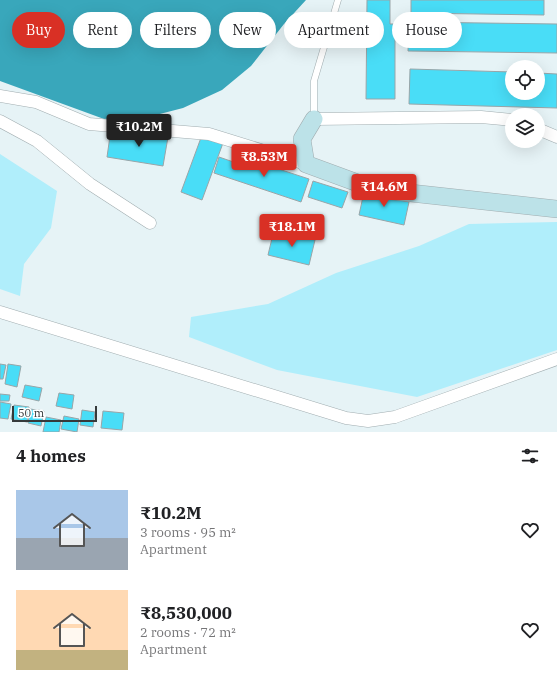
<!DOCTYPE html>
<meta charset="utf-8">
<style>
body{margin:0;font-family:"IBM Plex Serif",serif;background:#f6f6f6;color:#202124;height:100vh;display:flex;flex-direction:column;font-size:15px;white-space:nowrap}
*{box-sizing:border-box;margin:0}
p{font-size:13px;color:#757577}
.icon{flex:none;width:22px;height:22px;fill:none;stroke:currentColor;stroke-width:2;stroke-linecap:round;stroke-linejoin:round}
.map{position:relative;height:432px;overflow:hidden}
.panel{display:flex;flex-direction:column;background:#fff;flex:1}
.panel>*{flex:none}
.guide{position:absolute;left:12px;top:12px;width:533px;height:36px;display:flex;gap:8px}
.tools{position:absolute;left:505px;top:60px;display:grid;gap:8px}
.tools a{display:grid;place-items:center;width:40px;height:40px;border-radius:50%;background:#fff;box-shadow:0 4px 16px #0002;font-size:20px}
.scale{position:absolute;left:12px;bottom:10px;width:85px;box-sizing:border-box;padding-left:4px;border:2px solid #353a3b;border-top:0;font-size:11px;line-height:14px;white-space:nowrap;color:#353a3b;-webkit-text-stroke:3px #fff;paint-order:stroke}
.price{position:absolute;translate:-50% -34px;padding:0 9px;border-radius:4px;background:#d93025;color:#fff;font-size:13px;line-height:26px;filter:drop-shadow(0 1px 2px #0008)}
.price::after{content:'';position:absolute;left:50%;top:24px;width:12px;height:9px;margin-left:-6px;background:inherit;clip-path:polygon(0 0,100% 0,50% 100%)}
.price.on{background:#222;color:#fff}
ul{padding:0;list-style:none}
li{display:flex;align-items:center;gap:12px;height:100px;padding:0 16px}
li span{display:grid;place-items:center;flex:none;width:112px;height:80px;border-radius:0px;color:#555}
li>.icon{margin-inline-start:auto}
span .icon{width:48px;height:48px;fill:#fffc;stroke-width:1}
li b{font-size:17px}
h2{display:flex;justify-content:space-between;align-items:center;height:48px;padding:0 16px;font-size:17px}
.tag{padding:0 14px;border-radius:18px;background:#fff;box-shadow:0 4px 16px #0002;font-size:14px;line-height:36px}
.tag.on{background:#d93025;color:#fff}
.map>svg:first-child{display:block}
.green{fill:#b0eefb}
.water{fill:#39a7bb}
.building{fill:#49ddf7;stroke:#99a5a8}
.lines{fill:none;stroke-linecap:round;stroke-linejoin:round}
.lane-casing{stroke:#a1adb0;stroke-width:7}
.street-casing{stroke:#a1adb0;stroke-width:13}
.secondary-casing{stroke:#a1adb0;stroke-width:18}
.lane{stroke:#fff;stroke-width:6}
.street{stroke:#fff;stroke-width:12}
.secondary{stroke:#bce2e8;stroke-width:17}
</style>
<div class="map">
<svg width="557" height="432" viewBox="0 0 557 432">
<rect width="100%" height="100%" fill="#e6f3f6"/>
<g class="green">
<polygon points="0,154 57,191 51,228 24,264 20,296 0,289"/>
<polygon points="557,222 557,350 417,397 277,370 189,337 191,317 268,304 336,273 419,246 469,224"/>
</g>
<polygon class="water" points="0,0 306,0 284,24 251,66 222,90 183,108 152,116 104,119 0,81"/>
<g class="building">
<polygon points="367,0 390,0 390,24 395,24 395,99 366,99"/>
<polygon points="411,0 544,0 544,15 411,13"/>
<polygon points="409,22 557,24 557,53 408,51"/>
<polygon points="410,69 512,72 512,93 538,93 538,73 557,74 557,108 409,104"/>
<polygon points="128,130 168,137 163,166 107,157 110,136 126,139"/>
<polygon points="202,135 223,143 202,200 181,192"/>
<polygon points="219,157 242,165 245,158 309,179 301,202 214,173"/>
<polygon points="313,181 348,192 342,208 308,197"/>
<polygon points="364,192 409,202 404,225 359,215"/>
<polygon points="274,230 315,240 309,265 268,255"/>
<polygon points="0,364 6,365 3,379 0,379"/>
<polygon points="8,364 21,366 17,387 5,384"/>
<polygon points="25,385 42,388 39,401 22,397"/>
<polygon points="59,393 74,395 72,409 56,406"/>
<polygon points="0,394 10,395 9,401 0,401"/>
<polygon points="0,402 11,404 8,419 0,418"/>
<polygon points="14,405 29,407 27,422 11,419"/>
<polygon points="30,409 44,411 41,426 28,423"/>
<polygon points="82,410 95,412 93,427 80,425"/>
<polygon points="103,411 124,413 122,430 101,428"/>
<polygon points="64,416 79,419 77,432 61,429"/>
<polygon points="46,417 61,420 59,432 43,432"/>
</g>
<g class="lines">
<defs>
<polyline id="lane" points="314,119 314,81 338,0"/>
<g id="street">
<polyline points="0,96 36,102 89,124 209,134 306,164"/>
<polyline points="314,119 481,117 512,120"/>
<polyline points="0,121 37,141 90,184 150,223"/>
<polyline points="538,129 557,137"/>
<polyline points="0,312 346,418 368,421 395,417 557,359"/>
</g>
<polyline id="secondary" points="314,119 302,139 306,164 374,189 557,209"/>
</defs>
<use href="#lane" class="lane-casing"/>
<use href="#street" class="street-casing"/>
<use href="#secondary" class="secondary-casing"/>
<use href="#lane" class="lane"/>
<use href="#street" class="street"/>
<use href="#secondary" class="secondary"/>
</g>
</svg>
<div class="tools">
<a><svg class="icon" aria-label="locate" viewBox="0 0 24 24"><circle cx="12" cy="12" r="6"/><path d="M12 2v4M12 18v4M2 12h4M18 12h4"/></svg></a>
<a><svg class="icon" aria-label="layers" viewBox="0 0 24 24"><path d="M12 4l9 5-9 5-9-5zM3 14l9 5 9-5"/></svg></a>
</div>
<div class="scale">50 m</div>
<b class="price on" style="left:139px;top:148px">₹10.2M</b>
<b class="price" style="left:264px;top:178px">₹8.53M</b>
<b class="price" style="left:384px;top:208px">₹14.6M</b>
<b class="price" style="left:292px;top:248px">₹18.1M</b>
<div class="guide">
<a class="tag on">Buy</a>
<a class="tag">Rent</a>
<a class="tag">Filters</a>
<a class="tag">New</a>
<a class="tag">Apartment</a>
<a class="tag">House</a>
</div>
</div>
<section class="panel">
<h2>4 homes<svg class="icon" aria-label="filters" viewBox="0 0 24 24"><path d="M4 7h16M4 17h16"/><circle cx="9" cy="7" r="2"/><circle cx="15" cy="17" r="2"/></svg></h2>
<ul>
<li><span style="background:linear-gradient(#a9c7e8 60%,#9aa5b1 0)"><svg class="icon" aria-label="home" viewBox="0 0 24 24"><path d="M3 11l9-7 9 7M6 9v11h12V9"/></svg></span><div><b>₹10.2M</b><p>3 rooms · 95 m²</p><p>Apartment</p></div><svg class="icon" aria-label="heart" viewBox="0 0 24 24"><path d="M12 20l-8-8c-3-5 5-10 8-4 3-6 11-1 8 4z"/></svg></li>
<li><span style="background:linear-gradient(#ffd9b3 75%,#c2b280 0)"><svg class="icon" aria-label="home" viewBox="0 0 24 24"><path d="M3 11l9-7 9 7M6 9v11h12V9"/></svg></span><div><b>₹8,530,000</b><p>2 rooms · 72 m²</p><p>Apartment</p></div><svg class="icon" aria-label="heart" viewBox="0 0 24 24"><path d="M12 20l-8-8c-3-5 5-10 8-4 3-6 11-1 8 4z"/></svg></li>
</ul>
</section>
